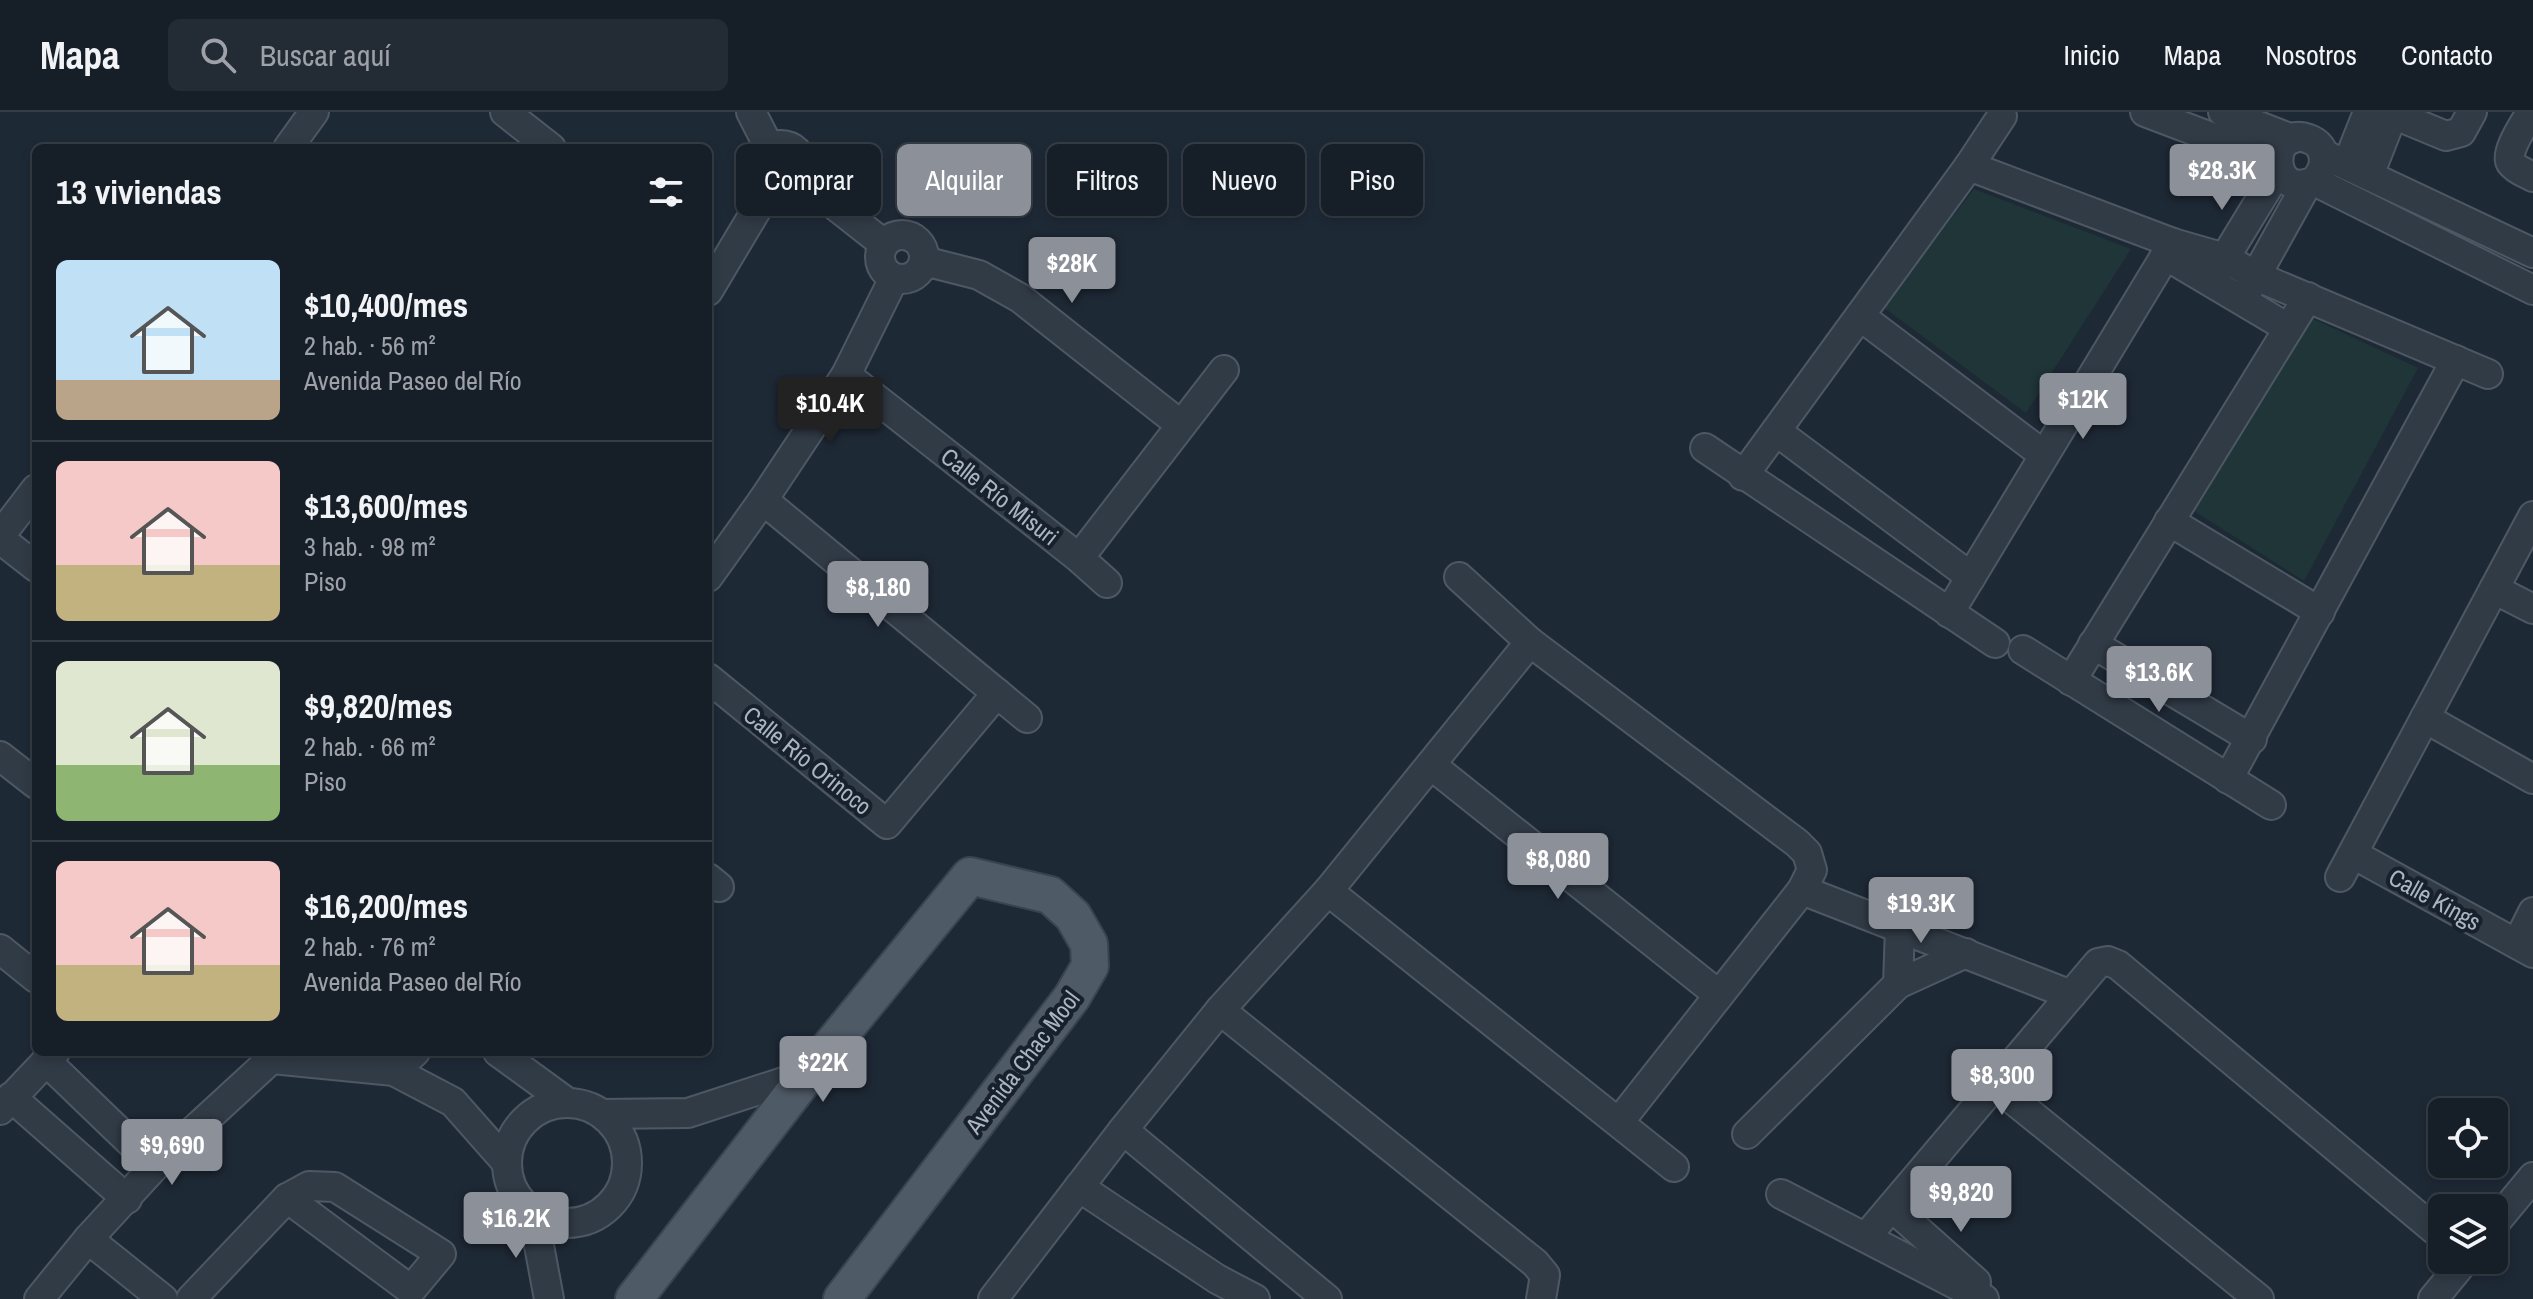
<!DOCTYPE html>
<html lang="es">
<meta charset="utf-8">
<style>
body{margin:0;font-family:"Archivo Narrow",sans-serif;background:#232c34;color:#f1f3f6;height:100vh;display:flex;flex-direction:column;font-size:30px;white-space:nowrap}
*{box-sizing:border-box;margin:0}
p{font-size:26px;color:#9ea2a8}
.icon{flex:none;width:44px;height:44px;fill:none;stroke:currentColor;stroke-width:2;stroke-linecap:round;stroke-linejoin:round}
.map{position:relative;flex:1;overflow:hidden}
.side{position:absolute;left:32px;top:32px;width:680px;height:912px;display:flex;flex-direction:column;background:#161f28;border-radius:12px;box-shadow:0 4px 12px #0003,0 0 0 2px #353d45}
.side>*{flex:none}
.banner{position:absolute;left:736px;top:32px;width:760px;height:72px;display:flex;gap:16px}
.tools{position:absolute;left:2428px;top:986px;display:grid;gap:16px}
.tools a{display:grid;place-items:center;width:80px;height:80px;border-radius:12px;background:#161f28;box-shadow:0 4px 12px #0003,0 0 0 2px #353d45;font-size:40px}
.price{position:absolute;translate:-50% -68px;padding:0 18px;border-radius:8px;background:#8c9099;color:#fff;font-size:26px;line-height:52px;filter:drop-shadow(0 2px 4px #0008)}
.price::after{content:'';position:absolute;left:50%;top:48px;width:24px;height:18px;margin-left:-12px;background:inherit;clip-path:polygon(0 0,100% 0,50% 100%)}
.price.selected{background:#222;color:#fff}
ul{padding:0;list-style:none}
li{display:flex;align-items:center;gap:24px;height:200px;padding:0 24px}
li+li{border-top:2px solid #353d45}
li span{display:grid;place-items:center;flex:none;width:224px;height:160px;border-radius:12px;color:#555}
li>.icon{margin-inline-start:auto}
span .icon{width:96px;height:96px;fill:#fffc;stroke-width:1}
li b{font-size:34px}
h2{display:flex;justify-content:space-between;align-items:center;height:96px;padding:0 24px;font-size:34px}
.chip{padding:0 28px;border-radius:12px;background:#161f28;box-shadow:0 4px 12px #0003,0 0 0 2px #353d45;font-size:28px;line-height:72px}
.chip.selected{background:#8c9099;color:#fff}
header{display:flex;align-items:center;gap:48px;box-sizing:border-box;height:112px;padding:0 40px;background:#161f28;border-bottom:2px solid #353d45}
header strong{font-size:38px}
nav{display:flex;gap:44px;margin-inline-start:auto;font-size:28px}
.search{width:560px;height:72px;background:#232c34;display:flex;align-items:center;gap:20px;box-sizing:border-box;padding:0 28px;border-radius:12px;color:#9ea2a8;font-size:30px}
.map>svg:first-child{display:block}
.green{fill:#1f3537}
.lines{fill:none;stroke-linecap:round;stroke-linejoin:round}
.minor-casing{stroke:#4e5865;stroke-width:32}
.major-casing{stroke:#3a4450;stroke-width:40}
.minor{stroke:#313b46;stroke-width:28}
.major{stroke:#4f5a67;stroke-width:36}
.labels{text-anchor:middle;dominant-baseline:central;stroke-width:8;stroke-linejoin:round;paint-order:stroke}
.street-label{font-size:24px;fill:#aab5c4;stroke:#17202b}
</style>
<header>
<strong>Mapa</strong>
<div class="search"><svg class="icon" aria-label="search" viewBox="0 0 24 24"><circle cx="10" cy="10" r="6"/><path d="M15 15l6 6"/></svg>Buscar aquí</div>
<nav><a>Inicio</a><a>Mapa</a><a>Nosotros</a><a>Contacto</a></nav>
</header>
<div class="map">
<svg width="2533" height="1187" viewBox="0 0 2533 1187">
<rect width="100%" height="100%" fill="#1e2936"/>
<g class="green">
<polygon points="1974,77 2131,137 2026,301 1883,195"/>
<polygon points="2305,203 2418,256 2304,469 2191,397"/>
</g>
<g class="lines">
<defs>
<g id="minor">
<polyline points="505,0 551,36"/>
<polyline points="751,0 770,37"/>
<polyline points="2145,0 2277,50"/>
<polyline points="2223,0 2292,27"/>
<polyline points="2388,0 2446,24 2461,20 2472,0"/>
<path d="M2531 0C2525 11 2504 41 2511 51 2516 58 2526 61 2533 65"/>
<circle cx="781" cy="55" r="22"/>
<polyline points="288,36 314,0"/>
<polyline points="2323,42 2533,141"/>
<polyline points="2347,53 2368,0"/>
<polyline points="1969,54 2173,131 2225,146 2256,164 2488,262"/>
<polyline points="2369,63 2393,2"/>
<polyline points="800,66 884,132"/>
<path d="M2314 69C2327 57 2329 34 2309 27 2267 11 2268 90 2314 69L2533 178"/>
<circle cx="902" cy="145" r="22"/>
<polyline points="2165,143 2288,216"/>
<polyline points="924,149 979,163 1020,186 1181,313"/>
<polyline points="2215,162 2279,57"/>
<polyline points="2248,178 2307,72"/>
<polyline points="708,179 770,75"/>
<polyline points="1860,204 2044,343"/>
<polyline points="846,263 1079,446 1107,471"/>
<polyline points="1776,319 1971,465"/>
<polyline points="1705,336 1995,531"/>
<polyline points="1743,364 1969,54 2002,4"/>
<polyline points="763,388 1027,606"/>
<polyline points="2169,409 2320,500"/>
<polyline points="0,424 36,377"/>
<polyline points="0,427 36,455"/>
<polyline points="1079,446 1224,258"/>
<polyline points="708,465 763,388 846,263 894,166"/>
<polyline points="1459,465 1530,530 1797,731 1807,741 1812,758 1802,778 1619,1010"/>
<polyline points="2494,477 2533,497"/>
<polyline points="1949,501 2173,131"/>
<polyline points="2093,532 2252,627"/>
<polyline points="2023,538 2271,693"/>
<polyline points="708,566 887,712 997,581"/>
<polyline points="2071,569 2308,185"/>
<polyline points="2425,606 2533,667"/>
<polyline points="0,644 36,672"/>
<polyline points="1431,653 1719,883"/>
<polyline points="2228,667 2456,248"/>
<polyline points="2353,742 2533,841"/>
<polyline points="2340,765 2533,404"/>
<polyline points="708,766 719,775"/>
<polyline points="1802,778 2071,883"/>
<polyline points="1328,779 1674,1055"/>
<polyline points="2517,832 2533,800"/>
<polyline points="0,837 36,866"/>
<polyline points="1898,872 1966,841"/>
<polyline points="1220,898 1535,1151 1545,1163 1541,1187"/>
<polyline points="498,940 568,991"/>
<polyline points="272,947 394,959 453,990 506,1050"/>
<polyline points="46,949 155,1054"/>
<polyline points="394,959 415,940"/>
<polyline points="1995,973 2259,1187"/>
<polyline points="11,985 127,1087"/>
<circle cx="567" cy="1051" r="60"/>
<polyline points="0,998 55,940"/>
<polyline points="602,1002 688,1001 808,962"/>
<polyline points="1123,1018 1327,1187"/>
<polyline points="1747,1022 1898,872 1900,816"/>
<polygon points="309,1074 335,1075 441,1142 411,1178 287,1086"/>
<polyline points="1079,1075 1217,1167 1255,1187"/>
<polyline points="1781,1082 1984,1187"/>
<polyline points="1892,1095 1976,1170"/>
<polyline points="533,1101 549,1187"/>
<polyline points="2494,1112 2533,1065"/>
<polyline points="1866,1125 2098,851 2108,849 2118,853 2442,1124"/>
<polyline points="88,1127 163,1187"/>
<polyline points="39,1187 88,1127 155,1054 279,940"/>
<polyline points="191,1187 287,1086"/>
<polyline points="993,1187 1123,1018 1220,898 1328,779 1530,530"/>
<polyline points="2433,1187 2465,1148"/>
</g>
<polyline id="major" points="634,1187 808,962 970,764 1050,783 1073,804 1089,832 1090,854 1072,885 842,1187"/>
</defs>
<use href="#minor" class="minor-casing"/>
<use href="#major" class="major-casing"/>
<use href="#minor" class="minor"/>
<use href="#major" class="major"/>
</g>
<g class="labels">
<g class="street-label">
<text transform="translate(1000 384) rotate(38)">Calle Río Misuri</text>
<text transform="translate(808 648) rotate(39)">Calle Río Orinoco</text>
<text transform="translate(2435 787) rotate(29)">Calle Kings</text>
<text transform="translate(1022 950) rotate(-53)">Avenida Chac Mool</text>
</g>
</g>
</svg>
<div class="tools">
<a><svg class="icon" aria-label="locate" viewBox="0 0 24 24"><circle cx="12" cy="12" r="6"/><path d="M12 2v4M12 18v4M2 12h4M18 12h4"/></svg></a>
<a><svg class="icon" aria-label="layers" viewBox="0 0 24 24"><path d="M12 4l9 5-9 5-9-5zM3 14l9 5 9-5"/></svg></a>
</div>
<b class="price" style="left:2222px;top:100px">$28.3K</b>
<b class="price" style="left:1072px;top:193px">$28K</b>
<b class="price" style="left:2083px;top:329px">$12K</b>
<b class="price selected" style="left:830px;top:333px">$10.4K</b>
<b class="price" style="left:878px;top:517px">$8,180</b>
<b class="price" style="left:2159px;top:602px">$13.6K</b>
<b class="price" style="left:1558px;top:789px">$8,080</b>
<b class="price" style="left:1921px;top:833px">$19.3K</b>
<b class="price" style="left:823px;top:992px">$22K</b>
<b class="price" style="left:2002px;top:1005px">$8,300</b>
<b class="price" style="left:172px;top:1075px">$9,690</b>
<b class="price" style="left:1961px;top:1122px">$9,820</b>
<b class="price" style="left:516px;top:1148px">$16.2K</b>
<div class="banner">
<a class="chip">Comprar</a>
<a class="chip selected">Alquilar</a>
<a class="chip">Filtros</a>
<a class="chip">Nuevo</a>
<a class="chip">Piso</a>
</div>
<section class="side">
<h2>13 viviendas<svg class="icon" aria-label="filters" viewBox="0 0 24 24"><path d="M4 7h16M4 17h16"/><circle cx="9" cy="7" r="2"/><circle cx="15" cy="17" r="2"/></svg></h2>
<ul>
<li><span style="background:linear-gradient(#bfe0f5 75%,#b9a48a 0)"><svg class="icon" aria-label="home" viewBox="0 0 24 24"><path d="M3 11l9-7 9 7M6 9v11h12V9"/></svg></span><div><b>$10,400/mes</b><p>2 hab. · 56 m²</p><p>Avenida Paseo del Río</p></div></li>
<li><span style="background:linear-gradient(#f6c9c9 65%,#c2b280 0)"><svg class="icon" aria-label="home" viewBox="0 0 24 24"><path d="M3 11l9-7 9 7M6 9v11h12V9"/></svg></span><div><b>$13,600/mes</b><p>3 hab. · 98 m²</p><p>Piso</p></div></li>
<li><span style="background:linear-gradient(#dfe7d0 65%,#8fb573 0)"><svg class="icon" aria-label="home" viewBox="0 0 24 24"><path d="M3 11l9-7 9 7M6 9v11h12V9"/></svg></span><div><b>$9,820/mes</b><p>2 hab. · 66 m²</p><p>Piso</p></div></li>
<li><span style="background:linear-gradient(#f6c9c9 65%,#c2b280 0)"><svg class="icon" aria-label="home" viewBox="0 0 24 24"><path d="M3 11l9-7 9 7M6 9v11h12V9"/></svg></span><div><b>$16,200/mes</b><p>2 hab. · 76 m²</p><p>Avenida Paseo del Río</p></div></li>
</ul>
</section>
</div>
